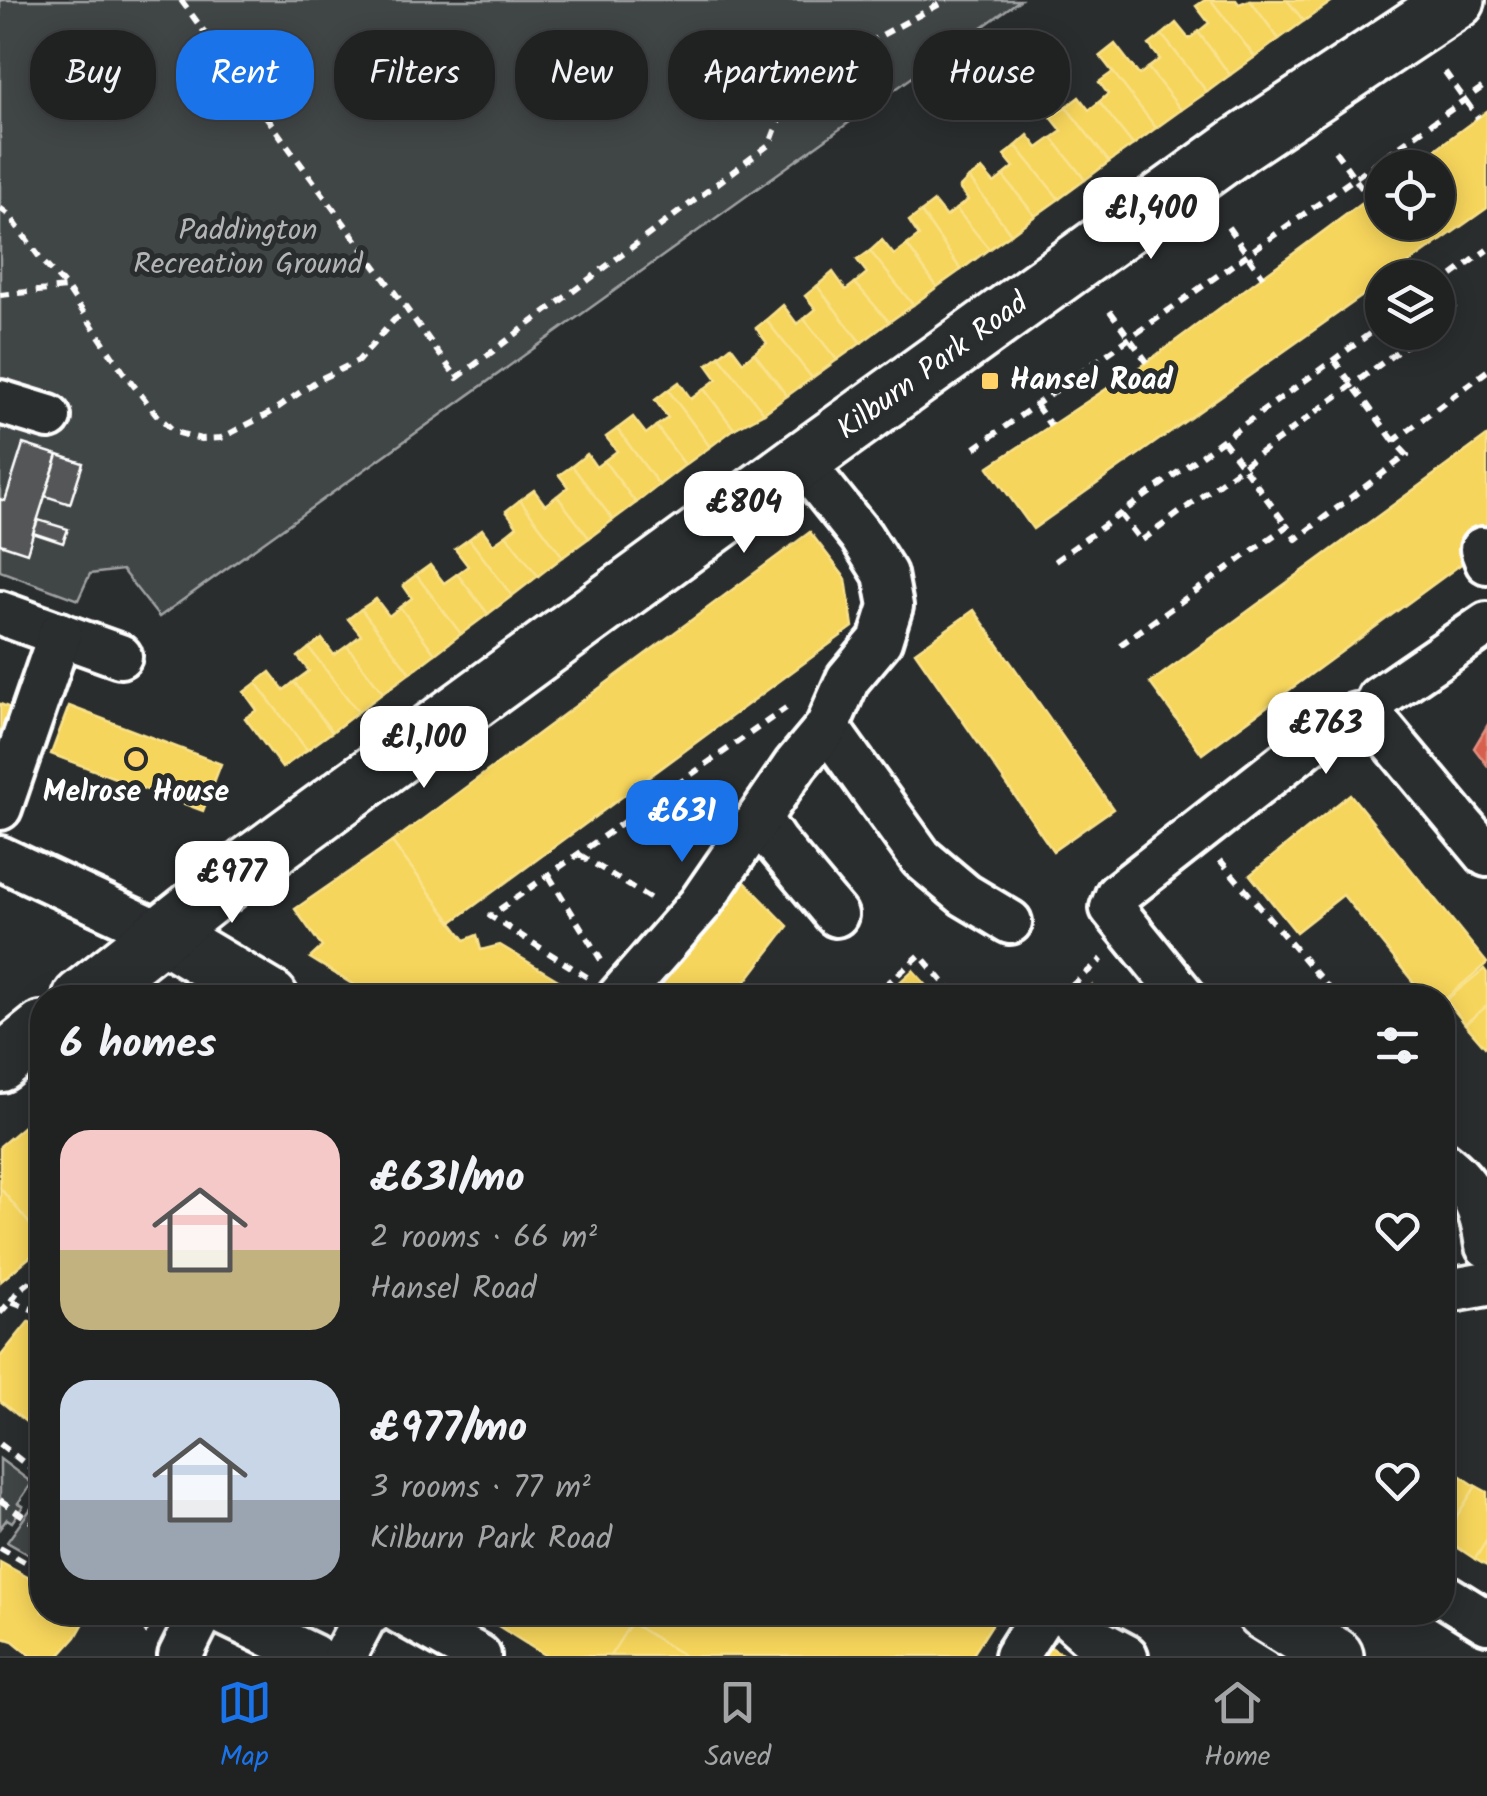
<!DOCTYPE html>
<meta charset="utf-8">
<style>
body{margin:0;font-family:Kalam,sans-serif;background:#282a2a;color:#f1f3f6;height:100vh;display:flex;flex-direction:column;font-size:38px;white-space:nowrap}
*{box-sizing:border-box;margin:0}
p{font-size:32px;color:#a2a4a5}
.icon{flex:none;width:55px;height:55px;fill:none;stroke:currentColor;stroke-width:2;stroke-linecap:round;stroke-linejoin:round}
.map{position:relative;flex:1;overflow:hidden}
.drawer{position:absolute;left:30px;top:985px;width:1425px;height:640px;display:flex;flex-direction:column;background:#202222;border-radius:40px;box-shadow:0 5px 25px #0003,0 0 0 2px #3d3f40}
.drawer>*{flex:none}
.hud{position:absolute;left:30px;top:30px;width:1428px;height:90px;display:flex;gap:20px}
.tools{position:absolute;left:1365px;top:150px;display:grid;gap:20px}
.tools a{display:grid;place-items:center;width:90px;height:90px;border-radius:50%;background:#202222;box-shadow:0 5px 25px #0003,0 0 0 2px #3d3f40;font-size:50px}
.price{position:absolute;translate:-50% -85px;padding:0 22px;border-radius:20px;background:#fff;color:#222;font-size:32px;line-height:65px;filter:drop-shadow(0 2px 5px #0008)}
.price::after{content:'';position:absolute;left:50%;top:60px;width:30px;height:22px;margin-left:-15px;background:inherit;clip-path:polygon(0 0,100% 0,50% 100%)}
.price.active{background:#1a73e8;color:#fff}
ul{padding:0;list-style:none}
li{display:flex;align-items:center;gap:30px;height:250px;padding:0 30px}
li span{display:grid;place-items:center;flex:none;width:280px;height:200px;border-radius:30px;color:#555}
li>.icon{margin-inline-start:auto}
span .icon{width:120px;height:120px;fill:#fffc;stroke-width:1}
li b{font-size:42px}
h2{display:flex;justify-content:space-between;align-items:center;height:120px;padding:0 30px;font-size:42px}
.pill{padding:0 35px;border-radius:40px;background:#202222;box-shadow:0 5px 25px #0003,0 0 0 2px #3d3f40;font-size:35px;line-height:90px}
.pill.active{background:#1a73e8;color:#fff}
.dock{display:flex;justify-content:space-around;align-items:center;height:140px;border-top:2px solid #3d3f40;background:#202222;font-size:28px;color:#a2a4a5}
.dock a{display:grid;justify-items:center;gap:5px}
.dock .active{color:#1a73e8}
.map>svg:first-child{display:block}
.green{fill:#414445;stroke:#a0a2a2;stroke-width:2.5}
.homes{fill:#f6d55c;stroke:#f9e28d;stroke-width:2.5}
.shops{fill:#d6604d;stroke:#e29082;stroke-width:2.5}
.building{fill:#555758;stroke:#fff;stroke-width:2.5}
.lines{fill:none;stroke-linecap:round;stroke-linejoin:round}
.minor-casing{stroke:#fff;stroke-width:50}
.major-casing{stroke:#fff;stroke-width:62}
.path{stroke:#fff;stroke-width:6;stroke-dasharray:10 8;stroke-linecap:butt}
.minor{stroke:#2a2d2e;stroke-width:42}
.major{stroke:#2a2d2e;stroke-width:55}
.poi-dot{fill:#ffd166;stroke:#2a2d2e;stroke-width:4}
.labels{text-anchor:middle;dominant-baseline:central;stroke-width:10;stroke-linejoin:round;paint-order:stroke}
.park-label{font-size:30px;fill:#b3b4b5;stroke:#2a2d2e}
.street-label{font-size:30px;fill:#fff;stroke:#2a2d2e}
.poi-label{font-size:30px;font-weight:bold;fill:#fff;stroke:#2a2d2e;text-anchor:start}
</style>
<div class="map">
<svg width="1487" height="1656" viewBox="0 0 1487 1656">
<rect width="100%" height="100%" fill="#2a2d2e"/>
<filter id="ink" filterUnits="userSpaceOnUse"><feTurbulence type="fractalNoise" baseFrequency=".01" numOctaves="2"/><feDisplacementMap in="SourceGraphic" scale="20" xChannelSelector="R" yChannelSelector="G"/><feConvolveMatrix kernelMatrix="1 2 1 2 8 2 1 2 1" color-interpolation-filters="sRGB"/></filter>
<g filter="url(#ink)">
<g class="green">
<polygon points="0,0 1020,0 159,617 122,570 90,574 78,600 0,571"/>
<polygon points="0,1459 32,1483 18,1503 23,1506 12,1522 7,1519 0,1528"/>
<polygon points="42,1493 42,1562 7,1542"/>
</g>
<g class="homes">
<polygon points="1205,0 1211,0 1255,57 1230,75 1198,32 1209,23 1196,6"/>
<polygon points="1211,0 1236,0 1239,4 1250,0 1279,39 1255,57"/>
<polygon points="1250,0 1287,0 1304,21 1279,39"/>
<polygon points="1287,0 1329,0 1331,2 1304,21"/>
<polygon points="1176,23 1189,39 1198,32 1230,75 1207,92 1162,35"/>
<polygon points="1162,35 1207,92 1181,110 1148,68 1160,59 1149,45"/>
<polygon points="1115,44 1139,75 1148,68 1181,110 1156,128 1100,56"/>
<polygon points="1113,72 1156,128 1133,145 1099,102 1108,94 1099,82"/>
<polygon points="1079,97 1089,110 1099,102 1133,145 1109,162 1066,107"/>
<polygon points="1066,107 1109,162 1085,180 1052,138 1062,131 1051,117"/>
<polygon points="1487,111 1487,208 1388,278 1382,278 1382,282 1033,529 988,467 1147,362 1382,188 1382,222 1438,222 1438,168 1410,168"/>
<polygon points="1028,135 1038,148 1052,138 1085,180 1059,199 1016,146"/>
<polygon points="1016,146 1059,199 1035,216 1003,176 1014,167 1004,155"/>
<polygon points="982,169 994,183 1003,176 1035,216 1011,234 969,178"/>
<polygon points="969,178 1011,234 989,249 956,209 968,200 959,188"/>
<polygon points="934,202 946,217 956,209 989,249 961,270 921,212"/>
<polygon points="921,212 961,270 937,287 907,245 919,236 909,221"/>
<polygon points="882,240 894,255 907,245 937,287 913,305 870,251"/>
<polygon points="870,251 913,305 889,322 855,283 867,273 857,260"/>
<polygon points="833,272 846,290 855,283 889,322 861,343 817,286"/>
<polygon points="817,286 861,343 837,360 804,319 816,309 805,296"/>
<polygon points="783,305 797,324 804,319 837,360 812,378 766,320"/>
<polygon points="766,320 812,378 787,396 754,353 767,343 756,328"/>
<polygon points="731,346 743,362 754,353 787,396 764,413 719,356"/>
<polygon points="719,356 764,413 734,429 704,389 717,379 707,365"/>
<polygon points="679,382 691,399 704,389 734,429 710,447 668,390"/>
<polygon points="668,390 710,447 685,465 656,426 668,418 655,400"/>
<polygon points="633,417 646,434 656,426 685,465 659,485 617,429"/>
<polygon points="617,429 659,485 636,503 604,461 617,451 606,437"/>
<polygon points="1487,436 1487,545 1202,754 1150,683"/>
<polygon points="587,454 596,467 604,461 636,503 613,520 572,466"/>
<polygon points="572,466 613,520 589,538 557,496 568,487 559,475"/>
<polygon points="534,490 545,505 557,496 589,538 563,557 520,500"/>
<polygon points="520,500 563,557 538,576 506,535 517,526 506,511"/>
<polygon points="482,529 493,544 506,535 538,576 512,596 469,539"/>
<polygon points="810,532 846,579 853,627 452,922 392,842"/>
<polygon points="469,539 512,596 488,614 457,574 468,566 455,549"/>
<polygon points="430,565 444,583 457,574 488,614 461,634 416,575"/>
<polygon points="416,575 461,634 435,654 400,607 412,598 403,585"/>
<polygon points="376,599 389,616 400,607 435,654 410,673 361,609"/>
<polygon points="361,609 410,673 383,693 347,646 361,635 348,619"/>
<polygon points="974,610 1113,809 1053,851 915,652"/>
<polygon points="322,639 334,655 347,646 383,693 358,712 309,648"/>
<polygon points="309,648 358,712 332,732 294,682 309,671 298,657"/>
<polygon points="270,672 284,690 294,682 332,732 307,750 256,683"/>
<polygon points="256,683 307,750 282,768 245,718 257,710 244,692"/>
<polygon points="0,704 13,709 0,744"/>
<polygon points="69,706 221,764 203,811 51,754"/>
<polygon points="1350,794 1487,963 1442,1002 1442,998 1426,998 1343,895 1296,932 1250,875"/>
<polygon points="392,842 465,940 477,935 481,950 500,945 588,998 375,998 310,958 322,947 295,909"/>
<polygon points="743,880 788,926 733,998 634,998 654,987"/>
<polygon points="1484,969 1487,973 1487,1006 1465,1024 1446,1000"/>
<polygon points="913,970 938,998 882,998 901,981"/>
<polygon points="1092,985 1103,998 1078,998"/>
<polygon points="1487,1006 1487,1045 1485,1047 1465,1024"/>
<polygon points="42,1111 42,1110 42,1239 0,1188 0,1146"/>
<polygon points="0,1188 42,1239 42,1247 0,1282"/>
<polygon points="29,1321 42,1333 42,1435 0,1401 0,1357"/>
<polygon points="1444,1465 1476,1486 1443,1538 1442,1468"/>
<polygon points="1476,1486 1487,1492 1487,1540 1475,1559 1443,1538"/>
<polygon points="1487,1540 1487,1566 1475,1559"/>
<polygon points="0,1562 42,1585 42,1612 90,1612 76,1637 59,1656 31,1656 13,1641 0,1637"/>
<polygon points="476,1612 1000,1612 972,1656 546,1656"/>
<polygon points="631,1623 685,1656 610,1656"/>
<polygon points="1046,1644 1065,1656 1038,1656"/>
</g>
<polygon class="shops" points="1487,726 1487,765 1474,748"/>
<g class="building">
<polygon points="23,444 58,455 27,553 0,544 0,499 5,501"/>
<polygon points="58,455 83,463 70,504 45,496"/>
<polygon points="38,520 68,529 63,543 33,533"/>
</g>
<g class="lines">
<defs>
<g id="minor">
<polyline points="0,402 49,417"/>
<polyline points="1482,549 1487,562"/>
<polyline points="0,613 120,656"/>
<polyline points="1372,717 1487,855"/>
<polyline points="827,727 921,858 965,895 1010,922"/>
<polyline points="0,808 60,634"/>
<polyline points="759,818 775,842 836,915"/>
<polyline points="0,858 161,933"/>
<polyline points="618,998 700,904 796,764 827,727 848,679 880,641 891,606 885,574 861,536 801,461"/>
<polyline points="1185,998 1112,908 1117,895 1340,720 1356,715 1372,717 1379,698 1487,624"/>
<path d="M1442 1162C1473 1185 1482 1211 1487 1246"/>
<polyline points="1442,1292 1487,1284"/>
<polyline points="1442,1594 1487,1622"/>
<polyline points="221,1612 313,1656"/>
<polyline points="400,1612 479,1656"/>
<polyline points="1063,1612 1092,1638 1126,1656"/>
<polyline points="180,1656 202,1612"/>
<polyline points="344,1656 366,1614 372,1612"/>
<polyline points="1016,1656 1044,1612"/>
</g>
<g id="major">
<polyline points="161,933 270,998"/>
<polyline points="81,998 249,865 801,461 1236,147 1457,0"/>
<polyline points="0,1064 42,1030"/>
<polyline points="1264,1612 1335,1656"/>
</g>
</defs>
<use href="#minor" class="minor-casing"/>
<use href="#major" class="major-casing"/>
<g class="path">
<polyline points="181,0 457,378 770,144 793,83 947,0"/>
<polyline points="1445,72 1478,118"/>
<polyline points="1335,151 1369,198"/>
<polyline points="0,208 9,215 43,262 67,288 124,373 157,415 175,432 201,439 221,438 270,413 318,380 358,361 394,320 408,311"/>
<polyline points="1228,227 1263,277"/>
<polyline points="1438,286 1487,250"/>
<polyline points="1438,287 1455,310 1438,323"/>
<polyline points="0,295 66,288"/>
<polyline points="1110,311 1147,362"/>
<polyline points="1334,360 1394,441"/>
<polyline points="1036,405 1051,426"/>
<polyline points="1223,440 1287,526"/>
<polyline points="975,448 1487,84"/>
<polyline points="1120,514 1141,541 1424,332"/>
<polyline points="1055,561 1382,325"/>
<polyline points="1120,645 1287,526 1296,539 1407,455 1394,441 1487,371"/>
<polyline points="685,849 705,807"/>
<polyline points="580,855 651,899"/>
<polyline points="1220,860 1337,998"/>
<polyline points="549,876 601,960"/>
<polyline points="587,977 490,916 786,708"/>
<polyline points="871,998 920,955 957,998"/>
<polyline points="1058,998 1102,959"/>
<polyline points="11,1301 18,1291 42,1272"/>
<polyline points="0,1313 11,1301 42,1313"/>
<polyline points="0,1444 42,1477"/>
<polyline points="0,1500 42,1529"/>
<polyline points="0,1548 42,1572"/>
<polyline points="114,1612 148,1632"/>
</g>
<use href="#minor" class="minor"/>
<use href="#major" class="major"/>
</g>
</g>
<g class="poi-dot">
<rect x="980" y="371" width="20" height="20" rx="5"/>
<circle cx="136" cy="759" r="10"/>
</g>
<g class="labels">
<g class="park-label">
<text x="248" y="231">Paddington<tspan x="248" dy="34">Recreation Ground</tspan></text>
</g>
<g class="street-label">
<text transform="translate(933 367) rotate(-36)">Kilburn Park Road</text>
</g>
<g class="poi-label">
<text x="1010" y="381">Hansel Road</text>
<text x="136" y="793" text-anchor="middle">Melrose House</text>
</g>
</g>
</svg>
<div class="tools">
<a><svg class="icon" aria-label="locate" viewBox="0 0 24 24"><circle cx="12" cy="12" r="6"/><path d="M12 2v4M12 18v4M2 12h4M18 12h4"/></svg></a>
<a><svg class="icon" aria-label="layers" viewBox="0 0 24 24"><path d="M12 4l9 5-9 5-9-5zM3 14l9 5 9-5"/></svg></a>
</div>
<b class="price" style="left:1151px;top:262px">£1,400</b>
<b class="price" style="left:744px;top:556px">£804</b>
<b class="price" style="left:1326px;top:777px">£763</b>
<b class="price" style="left:424px;top:791px">£1,100</b>
<b class="price active" style="left:682px;top:865px">£631</b>
<b class="price" style="left:232px;top:926px">£977</b>
<div class="hud">
<a class="pill">Buy</a>
<a class="pill active">Rent</a>
<a class="pill">Filters</a>
<a class="pill">New</a>
<a class="pill">Apartment</a>
<a class="pill">House</a>
</div>
<section class="drawer">
<h2>6 homes<svg class="icon" aria-label="filters" viewBox="0 0 24 24"><path d="M4 7h16M4 17h16"/><circle cx="9" cy="7" r="2"/><circle cx="15" cy="17" r="2"/></svg></h2>
<ul>
<li><span style="background:linear-gradient(#f6c9c9 60%,#c2b280 0)"><svg class="icon" aria-label="home" viewBox="0 0 24 24"><path d="M3 11l9-7 9 7M6 9v11h12V9"/></svg></span><div><b>£631/mo</b><p>2 rooms · 66 m²</p><p>Hansel Road</p></div><svg class="icon" aria-label="heart" viewBox="0 0 24 24"><path d="M12 20l-8-8c-3-5 5-10 8-4 3-6 11-1 8 4z"/></svg></li>
<li><span style="background:linear-gradient(#c9d6e8 60%,#9aa5b1 0)"><svg class="icon" aria-label="home" viewBox="0 0 24 24"><path d="M3 11l9-7 9 7M6 9v11h12V9"/></svg></span><div><b>£977/mo</b><p>3 rooms · 77 m²</p><p>Kilburn Park Road</p></div><svg class="icon" aria-label="heart" viewBox="0 0 24 24"><path d="M12 20l-8-8c-3-5 5-10 8-4 3-6 11-1 8 4z"/></svg></li>
</ul>
</section>
</div>
<nav class="dock">
<a class="active"><svg class="icon" aria-label="map" viewBox="0 0 24 24"><path d="M3 6l6-2 6 2 6-2v14l-6 2-6-2-6 2zM9 4v14M15 6v14"/></svg>Map</a>
<a><svg class="icon" aria-label="saved" viewBox="0 0 24 24"><path d="M7 4h10v16l-5-4-5 4z"/></svg>Saved</a>
<a><svg class="icon" aria-label="home" viewBox="0 0 24 24"><path d="M3 11l9-7 9 7M6 9v11h12V9"/></svg>Home</a>
</nav>
